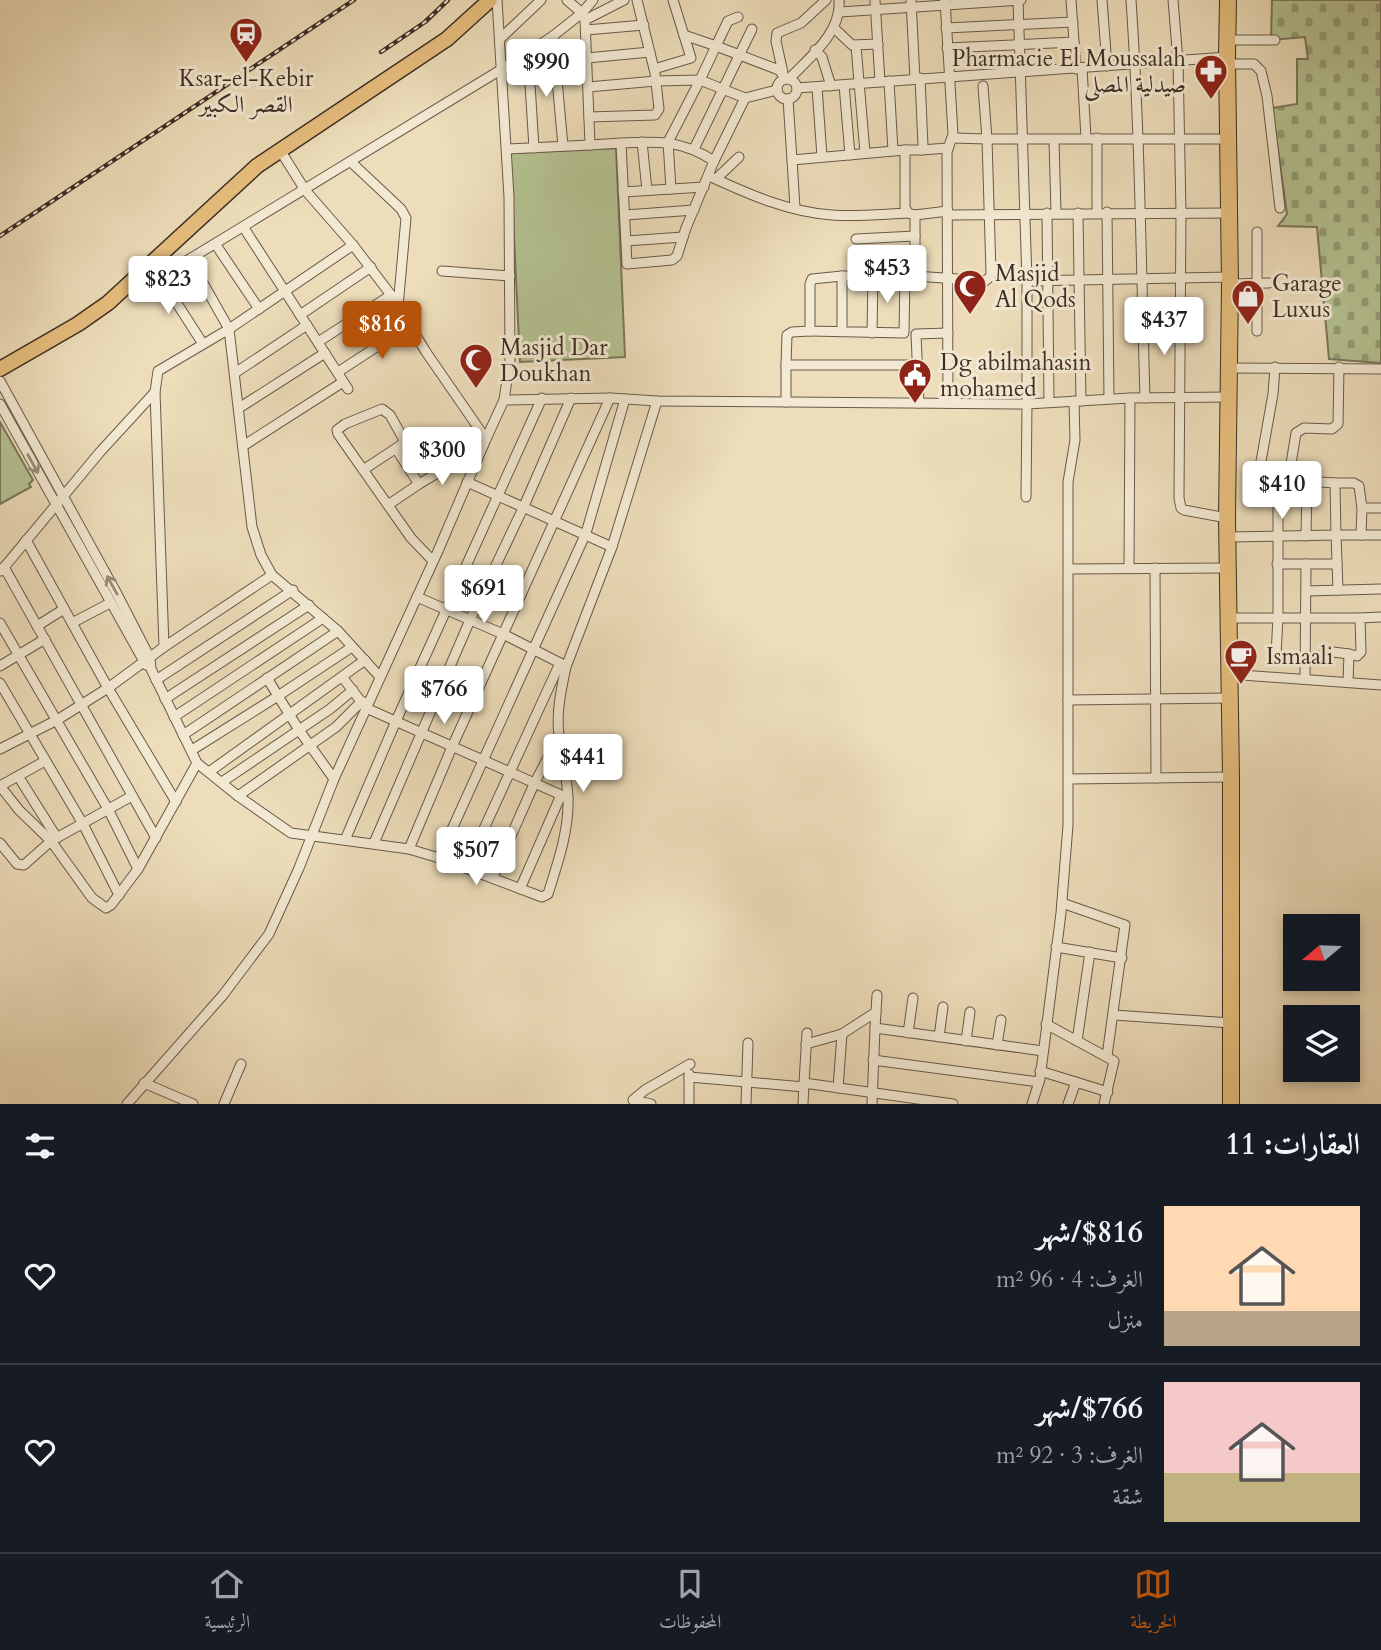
<!DOCTYPE html>
<html lang="ar">
<meta charset="utf-8">
<style>
body{margin:0;font-family:Cardo,Amiri,serif;background:#20242c;color:#f1f3f6;direction:rtl;height:100vh;display:flex;flex-direction:column;font-size:26px;white-space:nowrap}
*{box-sizing:border-box;margin:0}
p{font-size:23px;color:#9ea1a6}
.icon{flex:none;width:38px;height:38px;fill:none;stroke:currentColor;stroke-width:2;stroke-linecap:round;stroke-linejoin:round}
.map{position:relative;height:1104px;overflow:hidden;direction:ltr}
.drawer{display:flex;flex-direction:column;background:#171b24;flex:1}
.drawer>*{flex:none}
.needle{width:46px;rotate:251deg}
.tools{position:absolute;left:1283px;top:914px;display:grid;gap:14px}
.tools a{display:grid;place-items:center;width:77px;height:77px;border-radius:0px;background:#171b24;box-shadow:0 4px 10px #0003;font-size:35px}
.price{position:absolute;translate:-50% -60px;padding:0 16px;border-radius:7px;background:#fff;color:#222;font-size:23px;line-height:46px;filter:drop-shadow(0 2px 4px #0008)}
.price::after{content:'';position:absolute;left:50%;top:42px;width:21px;height:16px;margin-left:-10px;background:inherit;clip-path:polygon(0 0,100% 0,50% 100%)}
.price.active{background:#b45309;color:#fff}
ul{padding:0;list-style:none}
li{display:flex;align-items:center;gap:21px;height:175px;padding:0 21px}
li+li{border-top:2px solid #363941}
li span{display:grid;place-items:center;flex:none;width:196px;height:140px;border-radius:0px;color:#555}
li>.icon{margin-inline-start:auto}
span .icon{width:84px;height:84px;fill:#fffc;stroke-width:1}
li b{font-size:30px}
h2{display:flex;justify-content:space-between;align-items:center;height:84px;padding:0 21px;font-size:30px}
.dock{display:flex;justify-content:space-around;align-items:center;height:98px;border-top:2px solid #363941;background:#171b24;font-size:19px;color:#9ea1a6}
.dock a{display:grid;justify-items:center;gap:4px}
.dock .active{color:#b45309}
.map>svg:first-child{display:block}
.cemetery{fill:url(#cemetery-stones);stroke:#79785b;stroke-width:2}
.pitch{fill:#b5c291;stroke:#79785b;stroke-width:2}
.lines{fill:none;stroke-linecap:round;stroke-linejoin:round}
.street-casing{stroke:#69594a;stroke-width:11}
.primary-casing{stroke:#3d2d25;stroke-width:17}
.highway-casing{stroke:#3d2d25;stroke-width:18}
.street{stroke:#f3e9d2;stroke-width:9}
.primary{stroke:#e6be7d;stroke-width:14}
.highway{stroke:#e6be7d;stroke-width:16}
.rail-casing{stroke:#3d2d25;stroke-width:4.5}
.rail{stroke:#f3e9d2;stroke-width:2;stroke-dasharray:5;stroke-linecap:butt}
.oneway{stroke:#988b7c}
.labels{text-anchor:middle;dominant-baseline:central;stroke-width:6;stroke-linejoin:round;paint-order:stroke}
.poi-label{font-size:23px;fill:#3d2d25;stroke:#f3e9d2;text-anchor:start}
</style>
<div class="map">
<svg width="1381" height="1104" viewBox="0 0 1381 1104">
<defs>
<pattern id="cemetery-stones" width="16" height="16" patternUnits="userSpaceOnUse" patternTransform="scale(1.75)"><rect width="16" height="16" fill="#b5c291"/><path d="M2 7V4a2 2 0 0 1 4 0v3zM10 15v-3a2 2 0 0 1 4 0v3z" fill="#949e76"/></pattern>
</defs>
<rect width="100%" height="100%" fill="#edddba"/>
<filter id="stains"><feTurbulence type="fractalNoise" baseFrequency=".00286" numOctaves="4"/><feColorMatrix values="0 0 0 0 .2 0 0 0 0 .09 0 0 0 0 .02 0 0 0 .5 -.17"/></filter>
<radialGradient id="worn" r=".72"><stop offset=".6" stop-color="#630" stop-opacity="0"/><stop offset="1" stop-color="#630" stop-opacity=".3"/></radialGradient>
<polygon class="cemetery" points="1272,0 1381,0 1381,363 1329,359 1317,227 1278,226 1287,214 1272,108 1297,104 1297,59 1308,59 1305,37 1271,40"/>
<g class="pitch">
<polygon points="616,148 625,357 520,362 510,153"/>
<polygon points="0,422 33,480 29,484 31,487 0,504"/>
</g>
<g class="lines">
<defs>
<g id="street">
<polyline points="567,0 582,13 593,0"/>
<polyline points="875,0 880,82"/>
<polyline points="911,0 915,79"/>
<polyline points="945,0 953,134 947,152 948,403"/>
<polyline points="1071,0 1076,69"/>
<polyline points="1102,0 1107,66"/>
<path d="M1131 0C1140 133 1141 265 1145 398"/>
<polyline points="1173,0 1178,61 1181,212 1179,498 1181,508 1184,510 1227,518"/>
<polyline points="840,12 1021,0"/>
<polyline points="738,17 728,21 716,46 779,70 786,79"/>
<polyline points="834,28 852,45 878,44"/>
<polyline points="946,28 1073,22"/>
<polyline points="586,30 644,25"/>
<polyline points="684,35 716,46 700,80 745,98 777,90"/>
<polyline points="553,36 563,146"/>
<polyline points="501,38 541,0"/>
<polyline points="1228,40 1275,40"/>
<polyline points="856,46 865,153"/>
<polyline points="947,48 1074,42"/>
<polyline points="815,50 822,57 831,86"/>
<polyline points="528,52 534,148"/>
<polyline points="587,58 650,52"/>
<polyline points="1227,64 1254,64 1261,71 1267,96 1280,208"/>
<polyline points="1082,68 1086,138"/>
<polyline points="654,69 691,58 673,0"/>
<polyline points="783,73 776,41 777,33 801,23 826,0"/>
<circle cx="787" cy="89" r="10"/>
<path d="M789 79C810 57 842 32 839 0"/>
<polyline points="889,81 893,151"/>
<polyline points="844,85 850,155"/>
<polyline points="588,87 656,81 700,80 668,142 671,189"/>
<polyline points="817,87 822,157"/>
<polyline points="797,88 1227,57"/>
<polyline points="788,99 792,160 905,150 905,207 908,213 915,215 948,211"/>
<polyline points="589,117 655,115 659,109 655,73 637,0"/>
<polyline points="953,138 987,139 983,86"/>
<polyline points="1097,138 1097,212"/>
<polyline points="1054,140 1056,213"/>
<polyline points="642,142 647,190"/>
<path d="M621 143C658 141 682 140 714 161L686 228 677 256 672 260 627 264 621 143 590 145 585 20 624 0"/>
<polyline points="507,149 590,145"/>
<polyline points="694,149 752,29"/>
<polyline points="280,150 305,190 353,245 391,295 426,352 486,439 504,400 510,360 509,197 497,0"/>
<polyline points="905,150 921,150 923,146 920,78"/>
<polyline points="921,150 948,148"/>
<polyline points="792,160 795,208"/>
<polyline points="714,161 745,98"/>
<polyline points="351,162 401,209 406,218 398,307"/>
<path d="M709 176C748 194 788 212 832 215 857 217 883 214 908 213"/>
<polyline points="716,179 739,157"/>
<polyline points="623,192 704,187"/>
<polyline points="1107,212 1109,399"/>
<polyline points="1047,213 1049,402"/>
<polyline points="1078,213 1081,401"/>
<polyline points="625,215 694,210"/>
<polyline points="915,215 915,276 985,281 990,277 991,273 987,139 1229,139"/>
<polyline points="948,215 1229,213"/>
<polyline points="244,228 348,389"/>
<polyline points="856,239 915,236"/>
<polyline points="626,241 683,237"/>
<polyline points="216,245 259,309"/>
<polyline points="442,271 510,276"/>
<polyline points="141,275 160,277 203,344"/>
<polyline points="842,276 905,277"/>
<polyline points="160,277 502,69 553,36 582,13 585,20"/>
<polyline points="1027,281 1230,277"/>
<polyline points="1230,284 1269,283"/>
<polyline points="300,315 371,267"/>
<polyline points="842,331 842,276 812,279 810,284 810,331 904,333 905,277 915,276"/>
<polyline points="1257,331 1257,232"/>
<polyline points="872,333 873,277"/>
<polyline points="318,342 391,295"/>
<polyline points="786,365 787,335 792,332 810,331"/>
<polyline points="1275,367 1273,394 1260,467 1264,471 1307,481"/>
<polyline points="1230,368 1381,369"/>
<polyline points="338,372 410,325"/>
<polyline points="235,373 307,325"/>
<polyline points="0,381 117,594 150,658 151,669 197,763 138,869 111,905 106,908 92,898 51,841 19,810 0,786"/>
<polyline points="504,400 610,398 657,401 1027,404 1027,281 1018,0"/>
<polyline points="786,402 786,365 918,365"/>
<polyline points="919,403 916,334 948,333"/>
<polyline points="0,404 146,665"/>
<polyline points="239,408 325,353"/>
<polyline points="243,446 343,382"/>
<polyline points="396,449 419,484"/>
<polyline points="363,470 401,445 404,440 390,415 382,409 345,424 337,430 338,434 411,538 433,561"/>
<polyline points="1289,476 1296,433 1304,428 1332,429 1338,424 1339,367"/>
<polyline points="467,482 612,547"/>
<polyline points="1026,497 1027,404 1130,398 1230,397"/>
<polyline points="388,505 419,484 483,446"/>
<polyline points="1381,508 1362,508 1361,535 1381,535"/>
<polyline points="1306,536 1307,481 1335,483"/>
<polyline points="1228,537 1336,535 1335,483 1354,483 1359,486 1362,508"/>
<polyline points="26,540 108,688 176,802"/>
<polyline points="1277,564 1306,564"/>
<polyline points="4,567 156,838"/>
<polyline points="1129,568 1130,398"/>
<polyline points="1155,568 1156,778"/>
<polyline points="1069,569 1227,568"/>
<polyline points="1,571 100,452 155,392"/>
<polyline points="272,575 338,631 380,677"/>
<polyline points="1338,590 1336,535 1361,535"/>
<polyline points="1306,591 1381,589"/>
<polyline points="417,597 503,634 562,664"/>
<polyline points="1229,618 1360,618"/>
<polyline points="0,623 108,809 138,869"/>
<polyline points="72,623 110,603"/>
<polyline points="37,626 64,609"/>
<polyline points="164,647 155,392 158,371 229,329 353,245"/>
<polyline points="1325,651 1349,654 1348,682"/>
<polyline points="1349,654 1357,656 1361,652 1360,618 1381,617"/>
<polyline points="1276,655 1278,617 1278,474"/>
<polyline points="0,666 45,639"/>
<polyline points="1228,674 1381,685"/>
<polyline points="267,678 299,730 334,779"/>
<polyline points="343,678 366,708 568,798"/>
<polyline points="1305,679 1306,564 1337,564"/>
<polyline points="156,680 293,590"/>
<polyline points="0,683 83,824 119,895"/>
<polyline points="165,699 309,605"/>
<polyline points="1068,700 1229,698"/>
<polyline points="174,717 323,618"/>
<polyline points="183,735 338,631"/>
<polyline points="0,749 57,720 108,688 164,647 272,575 261,555 252,527 229,329 190,260"/>
<polyline points="192,750 278,696 352,647"/>
<polyline points="197,763 238,796 291,833 409,849 452,747 610,398"/>
<polyline points="209,772 365,660"/>
<polyline points="18,776 57,838"/>
<polyline points="1069,779 1231,777"/>
<polyline points="222,782 330,709 353,690"/>
<polyline points="0,786 45,761"/>
<polyline points="238,796 336,727 362,701"/>
<polyline points="345,840 396,721 542,398"/>
<polyline points="0,843 17,864 24,865 51,841 132,796"/>
<polyline points="374,843 470,620 524,506 571,398"/>
<path d="M409 849 439 858 542 897 548 894C557 865 569 831 568 800 568 779 561 758 559 736 556 713 561 690 566 667L612 547 657 401"/>
<polyline points="439,858 586,533 625,399"/>
<polyline points="466,868 560,663"/>
<polyline points="493,877 534,784 559,737"/>
<polyline points="520,889 561,795"/>
<polyline points="1062,903 1125,925 1107,1056"/>
<polyline points="1056,947 1122,958"/>
<polyline points="877,995 875,1028 1043,1051"/>
<polyline points="1114,1015 1231,1023"/>
<polyline points="1046,1024 1114,1061 1104,1104"/>
<polyline points="908,1033 913,998"/>
<polyline points="939,1037 943,1007"/>
<polyline points="966,1041 970,1012"/>
<polyline points="1077,1041 1090,952"/>
<polyline points="806,1044 842,1034 876,1012"/>
<polyline points="997,1045 1001,1020"/>
<polyline points="873,1060 1039,1082"/>
<polyline points="1040,1071 1108,1092"/>
<polyline points="689,1077 804,1087"/>
<polyline points="144,1083 193,1104"/>
<polyline points="804,1083 807,1033"/>
<polyline points="838,1088 842,1034"/>
<polyline points="127,1104 223,995 269,934 299,868 334,779 438,551 486,439"/>
<polyline points="224,1104 241,1064"/>
<polyline points="651,1104 633,1100 645,1090 690,1064"/>
<polyline points="689,1104 689,1074"/>
<polyline points="746,1104 748,1043"/>
<polyline points="803,1104 804,1083 953,1104"/>
<polyline points="872,1104 875,1028"/>
<polyline points="1032,1104 1040,1079 1061,913 1068,825 1068,482 1075,440 1074,401"/>
<polyline points="1068,1104 1076,1082"/>
</g>
<polyline id="primary" points="0,369 78,324 108,303 257,166 447,39 490,0"/>
<polyline id="highway" points="1228,0 1227,57 1230,284 1227,518 1231,777 1231,1104"/>
</defs>
<use href="#street" class="street-casing"/>
<use href="#primary" class="primary-casing"/>
<use href="#highway" class="highway-casing"/>
<use href="#street" class="street"/>
<use href="#primary" class="primary"/>
<use href="#highway" class="highway"/>
<defs>
<g id="rail">
<polyline points="381,52 425,22 448,0"/>
<polyline points="0,236 354,0"/>
</g>
</defs>
<use href="#rail" class="rail-casing"/>
<use href="#rail" class="rail"/>
</g>
<defs><path id="oneway-shaft" d="M-6 0H5M1.5-3L5.5 0L1.5 3" fill="none" stroke-width="1.6" stroke-linecap="round" stroke-linejoin="round" transform="scale(1.75)"/></defs>
<g class="oneway">
<use href="#oneway-shaft" transform="translate(33 464) rotate(61)"/>
<use href="#oneway-shaft" transform="translate(112 585) rotate(-119)"/>
</g>
<defs>
<symbol id="station-pin" viewBox="-11 -11 22 30"><path d="M0 17L-7.5 6A9.5 9.5 0 1 1 7.5 6Z" fill="#8f2418" stroke="#f3e9d2"/><path d="M-3-6H3Q5-6 5-4V2Q5 4 3 4L4.5 6H3L1.5 4h-3L-3 6H-4.5L-3 4Q-5 4-5 2V-4Q-5-6-3-6ZM-3.5-4v3h7v-3ZM-3.5 1v1.5H-2V1ZM2 1v1.5H3.5V1Z" fill="#fff"/></symbol>
<symbol id="pharmacy-pin" viewBox="-11 -11 22 30"><path d="M0 17L-7.5 6A9.5 9.5 0 1 1 7.5 6Z" fill="#8f2418" stroke="#f3e9d2"/><path d="M-2-6h4v4h4v4h-4v4h-4v-4h-4v-4h4Z" fill="#fff"/></symbol>
<symbol id="mosque-pin" viewBox="-11 -11 22 30"><path d="M0 17L-7.5 6A9.5 9.5 0 1 1 7.5 6Z" fill="#8f2418" stroke="#f3e9d2"/><path d="M3.5-4.9A6 6 0 1 0 3.5 4.9A5 5 0 1 1 3.5-4.9Z" fill="#fff"/></symbol>
<symbol id="shop-pin" viewBox="-11 -11 22 30"><path d="M0 17L-7.5 6A9.5 9.5 0 1 1 7.5 6Z" fill="#8f2418" stroke="#f3e9d2"/><path d="M-5-2.5h2.3a2.7 3.5 0 0 1 5.4 0H5L5.5 6h-11ZM-1.5-2.5h3a1.5 2.3 0 0 0-3 0Z" fill="#fff"/></symbol>
<symbol id="civic-pin" viewBox="-11 -11 22 30"><path d="M0 17L-7.5 6A9.5 9.5 0 1 1 7.5 6Z" fill="#8f2418" stroke="#f3e9d2"/><path d="M-.6-6.5H3V-4.5H.6V-3L4-1V1h2V6H-6V1h2V-1L-.6-3ZM-1.2 2.5V6h2.4V2.5Z" fill="#fff"/></symbol>
<symbol id="cafe-pin" viewBox="-11 -11 22 30"><path d="M0 17L-7.5 6A9.5 9.5 0 1 1 7.5 6Z" fill="#8f2418" stroke="#f3e9d2"/><path d="M-5.5-4.5H6V0H3Q3 3.5 0 3.5H-2.5Q-5.5 3.5-5.5 0ZM3-3.2v2h1.7v-2ZM-6 4.5H4V6H-6Z" fill="#fff"/></symbol>
</defs>
<g fill-rule="evenodd">
<use href="#station-pin" x="227" y="15" width="38" height="52"/>
<use href="#pharmacy-pin" x="1192" y="52" width="38" height="52"/>
<use href="#mosque-pin" x="951" y="267" width="38" height="52"/>
<use href="#shop-pin" x="1229" y="277" width="38" height="52"/>
<use href="#mosque-pin" x="457" y="341" width="38" height="52"/>
<use href="#civic-pin" x="896" y="356" width="38" height="52"/>
<use href="#cafe-pin" x="1222" y="637" width="38" height="52"/>
</g>
<g class="labels">
<g class="poi-label">
<text x="1186" y="58" text-anchor="end">Pharmacie El Moussalah<tspan x="1186" dy="26">صيدلية المصلى</tspan></text>
<text x="246" y="78" text-anchor="middle">Ksar-el-Kebir<tspan x="246" dy="26">القصر الكبير</tspan></text>
<text x="995" y="273">Masjid<tspan x="995" dy="26">Al Qods</tspan></text>
<text x="1272" y="283">Garage<tspan x="1272" dy="26">Luxus</tspan></text>
<text x="500" y="347">Masjid Dar<tspan x="500" dy="26">Doukhan</tspan></text>
<text x="940" y="362">Dg abilmahasin<tspan x="940" dy="26">mohamed</tspan></text>
<text x="1266" y="656">Ismaali</text>
</g>
</g>
<rect width="100%" height="100%" filter="url(#stains)"/>
<rect width="100%" height="100%" fill="url(#worn)"/>
</svg>
<div class="tools">
<a><svg class="needle" viewBox="-14 -14 28 28"><path d="M0-13l5 13h-10z" fill="#e53935"/><path d="M0 13l5-13h-10z" fill="#9ea1a6"/></svg></a>
<a><svg class="icon" aria-label="layers" viewBox="0 0 24 24"><path d="M12 4l9 5-9 5-9-5zM3 14l9 5 9-5"/></svg></a>
</div>
<b class="price" style="left:546px;top:99px">$990</b>
<b class="price" style="left:887px;top:305px">$453</b>
<b class="price" style="left:168px;top:316px">$823</b>
<b class="price" style="left:1164px;top:357px">$437</b>
<b class="price active" style="left:382px;top:361px">$816</b>
<b class="price" style="left:442px;top:487px">$300</b>
<b class="price" style="left:1282px;top:521px">$410</b>
<b class="price" style="left:484px;top:625px">$691</b>
<b class="price" style="left:444px;top:726px">$766</b>
<b class="price" style="left:583px;top:794px">$441</b>
<b class="price" style="left:476px;top:887px">$507</b>
</div>
<section class="drawer">
<h2>العقارات: 11<svg class="icon" aria-label="filters" viewBox="0 0 24 24"><path d="M4 7h16M4 17h16"/><circle cx="9" cy="7" r="2"/><circle cx="15" cy="17" r="2"/></svg></h2>
<ul>
<li><span style="background:linear-gradient(#ffd9b3 75%,#b9a48a 0)"><svg class="icon" aria-label="home" viewBox="0 0 24 24"><path d="M3 11l9-7 9 7M6 9v11h12V9"/></svg></span><div><b>$816/شهر</b><p>الغرف: 4 · 96 m²</p><p>منزل</p></div><svg class="icon" aria-label="heart" viewBox="0 0 24 24"><path d="M12 20l-8-8c-3-5 5-10 8-4 3-6 11-1 8 4z"/></svg></li>
<li><span style="background:linear-gradient(#f6c9c9 65%,#c2b280 0)"><svg class="icon" aria-label="home" viewBox="0 0 24 24"><path d="M3 11l9-7 9 7M6 9v11h12V9"/></svg></span><div><b>$766/شهر</b><p>الغرف: 3 · 92 m²</p><p>شقة</p></div><svg class="icon" aria-label="heart" viewBox="0 0 24 24"><path d="M12 20l-8-8c-3-5 5-10 8-4 3-6 11-1 8 4z"/></svg></li>
</ul>
</section>
<nav class="dock">
<a class="active"><svg class="icon" aria-label="map" viewBox="0 0 24 24"><path d="M3 6l6-2 6 2 6-2v14l-6 2-6-2-6 2zM9 4v14M15 6v14"/></svg>الخريطة</a>
<a><svg class="icon" aria-label="saved" viewBox="0 0 24 24"><path d="M7 4h10v16l-5-4-5 4z"/></svg>المحفوظات</a>
<a><svg class="icon" aria-label="home" viewBox="0 0 24 24"><path d="M3 11l9-7 9 7M6 9v11h12V9"/></svg>الرئيسية</a>
</nav>
